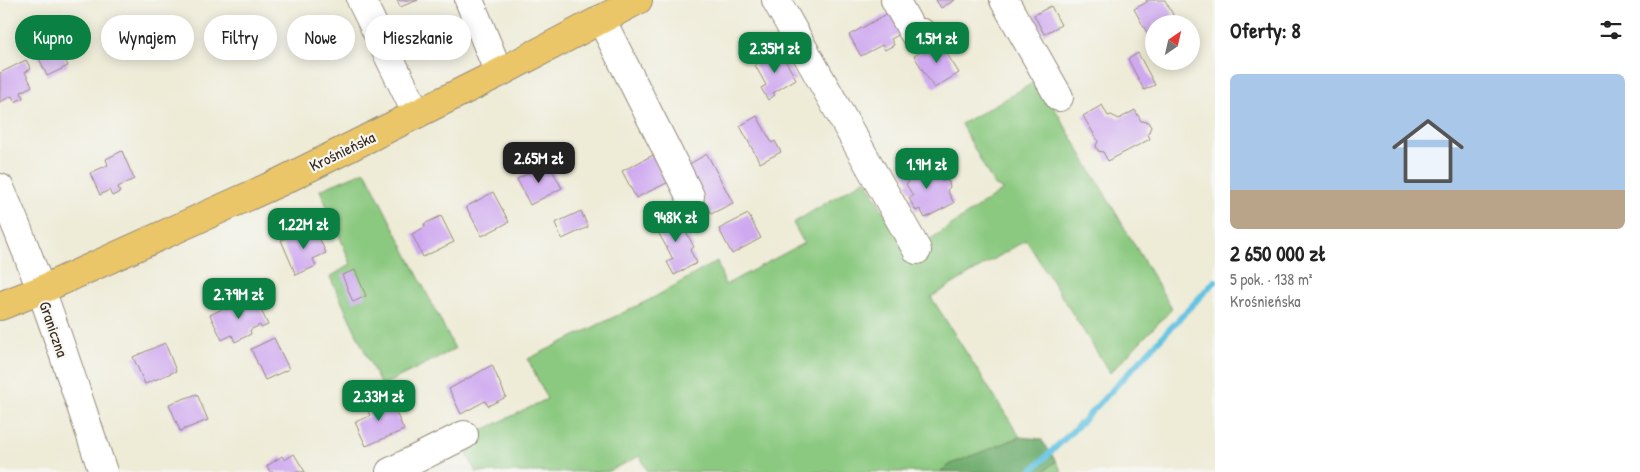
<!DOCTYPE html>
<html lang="pl">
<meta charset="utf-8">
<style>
body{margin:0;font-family:"Patrick Hand",sans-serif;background:#f2f2f2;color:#222;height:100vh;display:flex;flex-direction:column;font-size:19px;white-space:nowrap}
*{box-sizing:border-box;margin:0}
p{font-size:16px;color:#767676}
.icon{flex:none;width:28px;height:28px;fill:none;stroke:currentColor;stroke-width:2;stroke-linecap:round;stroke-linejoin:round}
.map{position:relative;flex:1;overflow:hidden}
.panel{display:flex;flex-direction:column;background:#fff;width:425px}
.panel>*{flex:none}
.banner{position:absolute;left:15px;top:15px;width:475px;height:45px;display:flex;gap:10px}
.needle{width:32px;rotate:34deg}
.fabs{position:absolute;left:1145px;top:15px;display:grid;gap:10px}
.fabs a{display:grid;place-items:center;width:55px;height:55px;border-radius:50%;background:#fff;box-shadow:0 2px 12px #0003;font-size:25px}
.price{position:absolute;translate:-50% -42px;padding:0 11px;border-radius:10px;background:#0b8043;color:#fff;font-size:16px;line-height:32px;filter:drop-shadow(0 1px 2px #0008)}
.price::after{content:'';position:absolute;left:50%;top:30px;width:15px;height:11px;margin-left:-8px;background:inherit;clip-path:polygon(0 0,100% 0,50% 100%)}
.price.selected{background:#222;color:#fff}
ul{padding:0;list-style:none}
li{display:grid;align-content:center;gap:10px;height:265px;padding:0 15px}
li span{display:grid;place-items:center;height:155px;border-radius:8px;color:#555}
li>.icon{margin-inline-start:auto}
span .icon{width:90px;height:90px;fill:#fffc;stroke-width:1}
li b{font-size:21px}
h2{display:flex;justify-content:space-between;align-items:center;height:60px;padding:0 15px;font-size:21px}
.tag{padding:0 18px;border-radius:22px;background:#fff;box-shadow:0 2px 12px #0003;font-size:18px;line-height:45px}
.tag.selected{background:#0b8043;color:#fff}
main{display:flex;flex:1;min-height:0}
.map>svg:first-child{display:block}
.green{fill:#8bc980;stroke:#637a4f}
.forest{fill:#70ad6e;stroke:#566c46}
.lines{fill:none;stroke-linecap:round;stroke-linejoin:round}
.stream{stroke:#64c3e2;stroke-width:6}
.building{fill:#cfa9f0}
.minor-casing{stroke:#948a7a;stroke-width:30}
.major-casing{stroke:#948a7a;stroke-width:30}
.minor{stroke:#fff;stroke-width:28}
.major{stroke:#ebc669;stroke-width:28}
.labels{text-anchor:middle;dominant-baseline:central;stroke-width:4.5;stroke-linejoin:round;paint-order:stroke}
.street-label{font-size:16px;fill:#3b2a1e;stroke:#f6f6f2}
</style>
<main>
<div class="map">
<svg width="1215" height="472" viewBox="0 0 1215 472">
<rect width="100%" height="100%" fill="#f6f6f2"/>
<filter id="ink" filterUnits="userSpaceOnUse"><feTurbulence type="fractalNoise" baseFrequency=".02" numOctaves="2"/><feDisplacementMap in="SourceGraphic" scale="10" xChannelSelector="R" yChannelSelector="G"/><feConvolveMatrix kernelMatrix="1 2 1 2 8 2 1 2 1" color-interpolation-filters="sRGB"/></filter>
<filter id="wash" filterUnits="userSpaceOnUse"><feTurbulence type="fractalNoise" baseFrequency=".0096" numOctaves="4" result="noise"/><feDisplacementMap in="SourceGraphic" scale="20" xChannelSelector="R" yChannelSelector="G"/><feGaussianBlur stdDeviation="1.12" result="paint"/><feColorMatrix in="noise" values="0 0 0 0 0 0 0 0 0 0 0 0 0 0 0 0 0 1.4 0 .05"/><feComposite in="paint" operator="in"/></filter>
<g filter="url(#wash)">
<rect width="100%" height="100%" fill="#eeebd7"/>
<g class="green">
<polygon points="1038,80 1172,309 1110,373 1026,240 931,297 1020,437 951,464 940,472 648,472 640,456 607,472 476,472 462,444 477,433 547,399 528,359 653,298 717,261 725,285 804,243 793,223 866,179 907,255 1003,190 994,185 961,124"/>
<polygon points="365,171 455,349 381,386 330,277 351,264 320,190"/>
<polygon points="1056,461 1062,472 1043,472"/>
</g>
<polygon class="forest" points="1020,437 1041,439 1056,461 1043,472 940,472 951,464"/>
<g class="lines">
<polyline class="stream" points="1030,472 1082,422 1215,281"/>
</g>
<g id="blocks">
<g class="building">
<polygon points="397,0 418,0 400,7"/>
<polygon points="936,0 955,0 941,8"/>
<polygon points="1146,0 1165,0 1178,24 1154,24 1154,41 1152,42 1134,9 1147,2"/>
<polygon points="1051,6 1061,25 1044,34 1034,15"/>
<polygon points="894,10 906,31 891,39 894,45 885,50 882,45 861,56 849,35"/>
<polygon points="47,41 53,54 61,51 68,66 47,76 34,47"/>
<polygon points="939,41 959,73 934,88 914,56"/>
<polygon points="779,50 796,79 773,93 775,95 768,100 761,88 766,85 755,65"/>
<polygon points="1138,53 1155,85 1144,90 1128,59"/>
<polygon points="26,60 31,69 25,72 32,86 21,92 23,98 15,102 12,96 0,102 0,73"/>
<polygon points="1102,105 1108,116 1111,115 1119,119 1135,110 1141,121 1148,122 1151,127 1148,134 1150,139 1108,161 1103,152 1098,151 1096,146 1098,141 1083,116"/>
<polygon points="757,116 772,143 775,141 781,152 760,163 740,126"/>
<polygon points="122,151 134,179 118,187 120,192 112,196 109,190 100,195 90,173 108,165 106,159"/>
<polygon points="659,152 673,180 636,198 622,171"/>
<polygon points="707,154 733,203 711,214 686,166"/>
<polygon points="921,161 927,172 934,168 941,181 946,180 949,182 950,187 947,190 954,203 925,218 920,209 916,211 909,198 913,196 906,184 909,182 902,171"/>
<polygon points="548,163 562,188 530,205 517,179"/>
<polygon points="493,192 509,222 482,236 466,207"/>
<polygon points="581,211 588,227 562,239 555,223"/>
<polygon points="666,213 672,224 680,220 694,247 690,250 697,263 674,275 667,262 673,259 652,221"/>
<polygon points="748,214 761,238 732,254 719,229"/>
<polygon points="441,216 454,242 423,257 412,234 425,227 424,224"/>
<polygon points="314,226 326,253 313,259 316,266 296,275 281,240"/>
<polygon points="355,270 366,296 353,302 342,275"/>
<polygon points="242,299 245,305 256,299 268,325 261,328 260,325 250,330 251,334 235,342 232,335 222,340 210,315"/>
<polygon points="274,338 289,369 265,380 251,349"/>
<polygon points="165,343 176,371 145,384 133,357"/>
<polygon points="492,365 506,397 488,406 485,401 461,414 449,389"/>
<polygon points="197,394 208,420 180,431 169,404"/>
<polygon points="384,396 386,401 390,399 404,430 366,446 355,422 370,416 365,404"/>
<polygon points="294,454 305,472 270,472 267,466 282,456 285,460"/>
</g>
</g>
</g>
<g filter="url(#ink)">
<use href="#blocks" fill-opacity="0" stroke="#948a7a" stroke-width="1"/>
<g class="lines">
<defs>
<g id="minor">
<polyline points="361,0 417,114"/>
<polyline points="469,0 499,73"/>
<polyline points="776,0 917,250"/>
<polyline points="895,0 913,32 922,33"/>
<polyline points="1004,0 1059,97"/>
<polyline points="601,19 690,196"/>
<path d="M0 188C41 280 71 377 103 472"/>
<polyline points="390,472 464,435"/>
</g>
<polyline id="major" points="0,306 41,290 280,182 499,73 638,0"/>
</defs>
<use href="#minor" class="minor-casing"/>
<use href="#major" class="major-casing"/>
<use href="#minor" class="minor"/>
<use href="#major" class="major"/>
</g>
</g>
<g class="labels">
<g class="street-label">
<text transform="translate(342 151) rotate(-26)">Krośnieńska</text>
<text transform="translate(54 329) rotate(71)">Graniczna</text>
</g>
</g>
</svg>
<div class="fabs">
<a><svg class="needle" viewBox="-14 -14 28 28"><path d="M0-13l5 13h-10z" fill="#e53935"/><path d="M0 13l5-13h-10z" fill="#767676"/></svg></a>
</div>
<b class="price" style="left:937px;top:64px">1.5M zł</b>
<b class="price" style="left:775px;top:74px">2.35M zł</b>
<b class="price selected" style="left:539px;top:184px">2.65M zł</b>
<b class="price" style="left:927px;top:190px">1.9M zł</b>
<b class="price" style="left:676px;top:243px">948K zł</b>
<b class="price" style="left:304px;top:250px">1.22M zł</b>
<b class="price" style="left:239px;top:320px">2.79M zł</b>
<b class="price" style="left:379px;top:422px">2.33M zł</b>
<div class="banner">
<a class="tag selected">Kupno</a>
<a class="tag">Wynajem</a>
<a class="tag">Filtry</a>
<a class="tag">Nowe</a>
<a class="tag">Mieszkanie</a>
</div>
</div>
<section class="panel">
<h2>Oferty: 8<svg class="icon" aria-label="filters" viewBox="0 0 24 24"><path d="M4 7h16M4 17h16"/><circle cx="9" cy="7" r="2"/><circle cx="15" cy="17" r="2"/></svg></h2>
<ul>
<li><span style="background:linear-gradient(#a9c7e8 75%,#b9a48a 0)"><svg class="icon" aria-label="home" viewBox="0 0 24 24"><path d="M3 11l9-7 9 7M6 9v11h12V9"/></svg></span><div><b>2 650 000 zł</b><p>5 pok. · 138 m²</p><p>Krośnieńska</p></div></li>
</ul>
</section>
</main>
